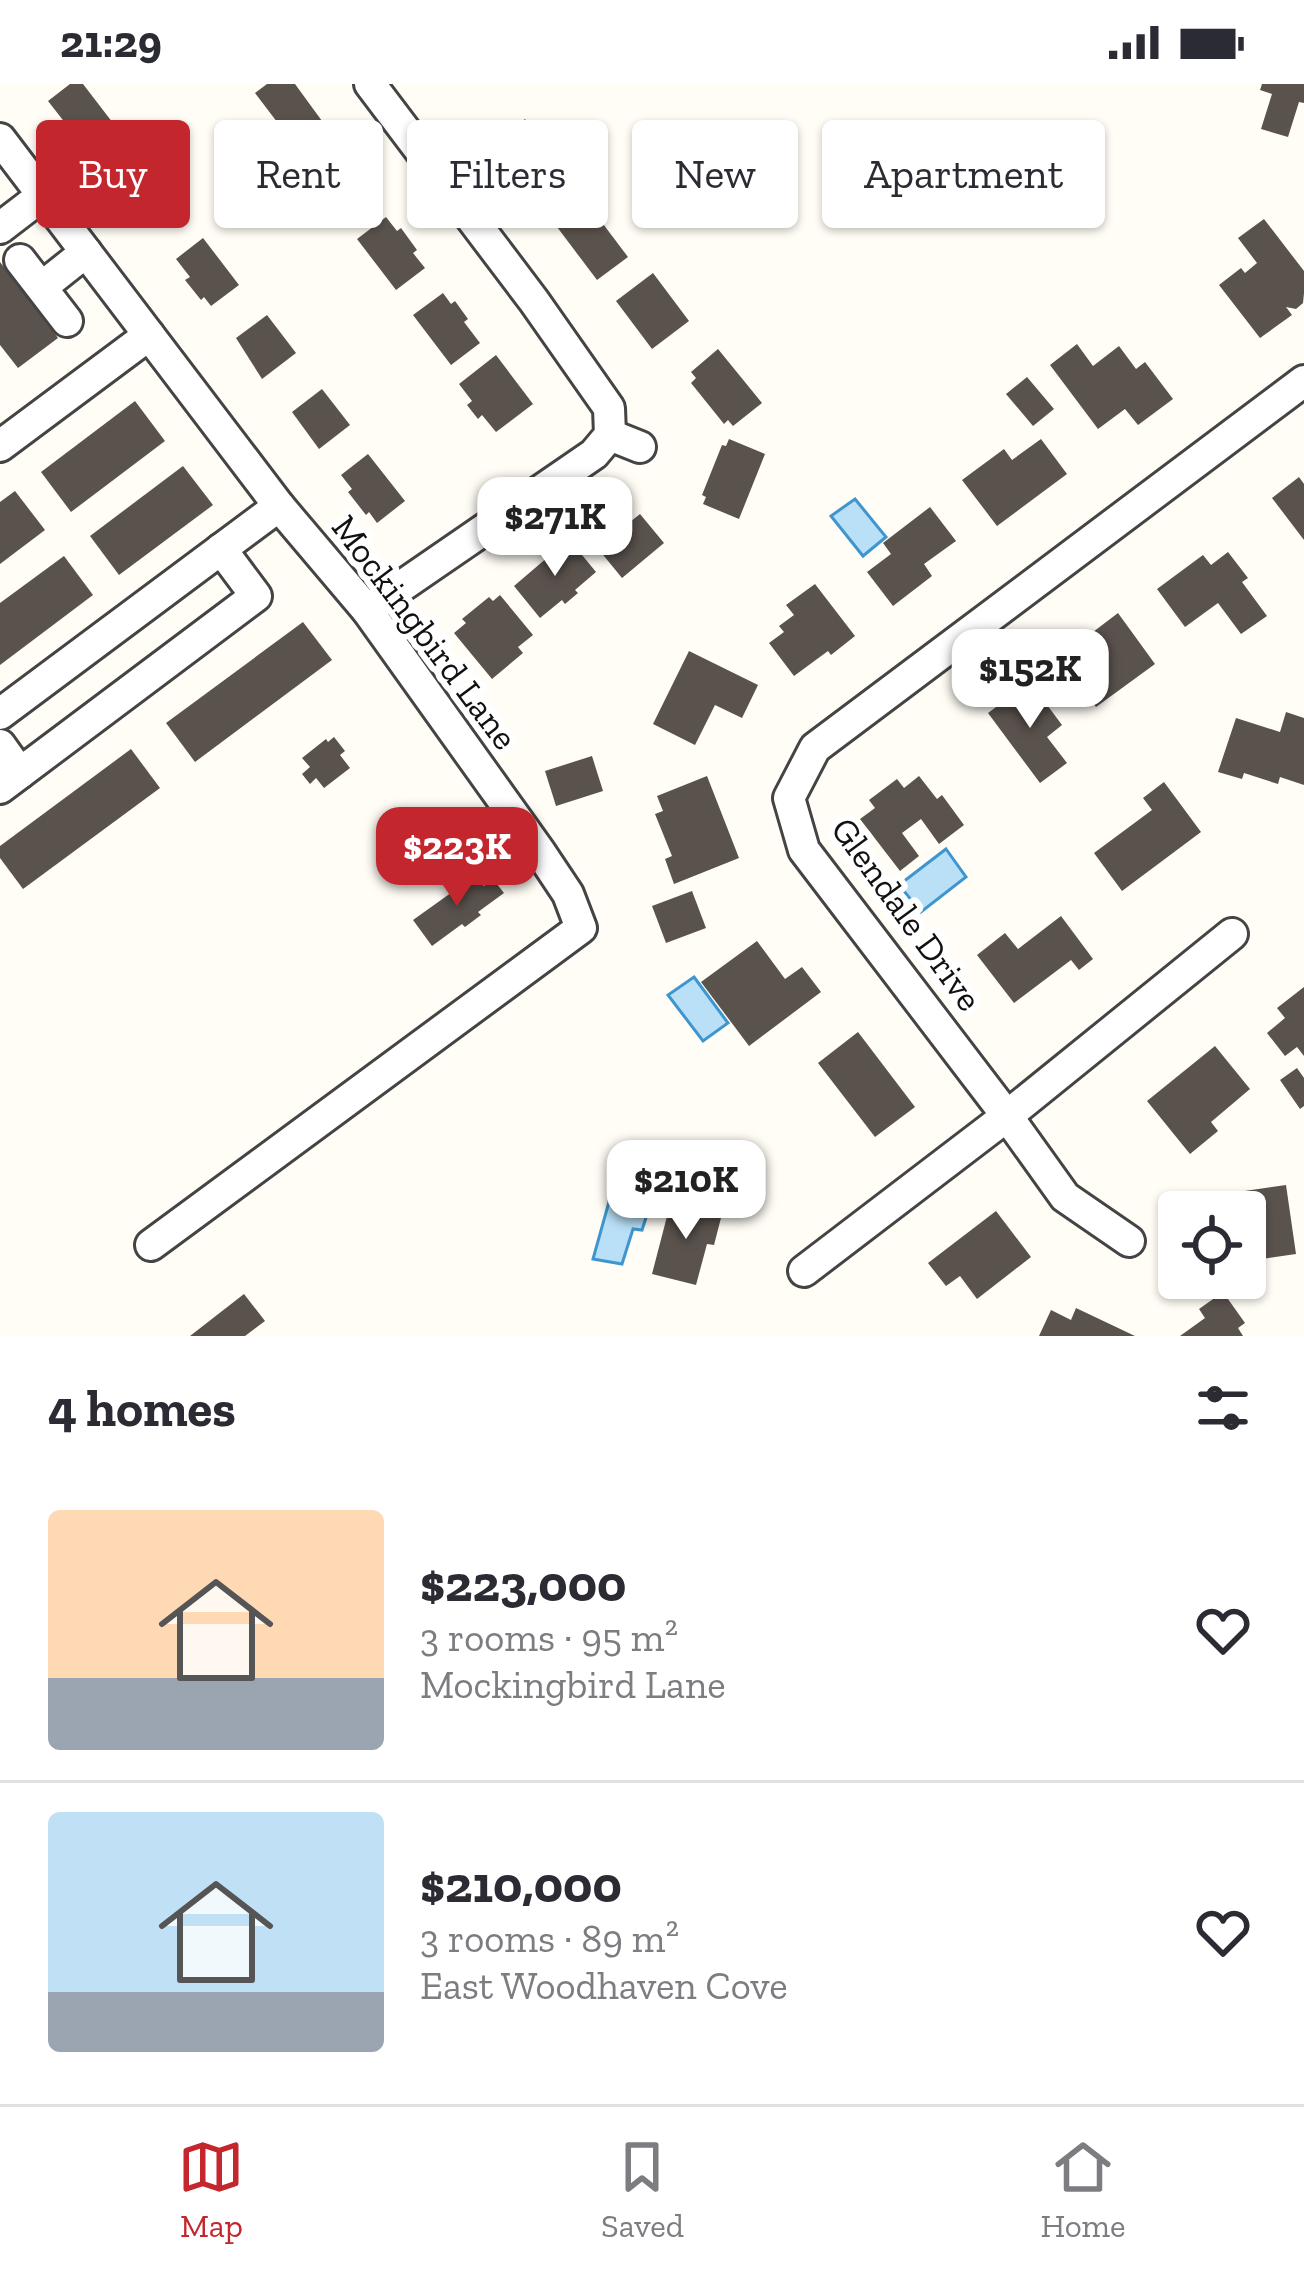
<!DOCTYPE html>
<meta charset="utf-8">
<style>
body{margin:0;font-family:"Zilla Slab",serif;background:#f2f2f3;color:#2b2b33;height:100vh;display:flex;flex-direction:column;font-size:45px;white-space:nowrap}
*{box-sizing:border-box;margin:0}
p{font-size:39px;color:#7c7c81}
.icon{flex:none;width:66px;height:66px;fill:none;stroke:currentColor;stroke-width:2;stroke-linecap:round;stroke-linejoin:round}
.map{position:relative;height:1252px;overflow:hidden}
.panel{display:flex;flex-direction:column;background:#fff;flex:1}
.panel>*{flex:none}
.top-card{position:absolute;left:36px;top:36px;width:1233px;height:108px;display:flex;gap:24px}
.buttons{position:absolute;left:1158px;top:1107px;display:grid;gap:24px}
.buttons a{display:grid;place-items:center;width:108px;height:108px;border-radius:12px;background:#fff;box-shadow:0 3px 9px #0004;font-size:60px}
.price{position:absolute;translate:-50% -102px;padding:0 27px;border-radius:24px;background:#fff;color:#222;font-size:39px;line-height:78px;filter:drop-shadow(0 3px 6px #0008)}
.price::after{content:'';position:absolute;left:50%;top:72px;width:36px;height:27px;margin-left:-18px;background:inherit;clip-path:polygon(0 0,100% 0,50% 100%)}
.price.on{background:#c4262e;color:#fff}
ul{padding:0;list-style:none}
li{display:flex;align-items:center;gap:36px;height:300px;padding:0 48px}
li+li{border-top:3px solid #e1e1e2}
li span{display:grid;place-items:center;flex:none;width:336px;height:240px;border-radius:12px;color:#555}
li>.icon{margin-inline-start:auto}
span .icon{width:144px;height:144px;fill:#fffc;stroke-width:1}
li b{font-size:51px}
h2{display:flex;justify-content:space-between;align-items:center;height:144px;padding:0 48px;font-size:51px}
.pill{padding:0 42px;border-radius:12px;background:#fff;box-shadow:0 3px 9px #0004;font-size:42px;line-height:108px}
.pill.on{background:#c4262e;color:#fff}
.status{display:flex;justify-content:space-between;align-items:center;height:84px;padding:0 60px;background:#fff;direction:ltr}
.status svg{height:33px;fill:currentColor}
.tabs{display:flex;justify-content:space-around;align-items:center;height:168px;border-top:3px solid #e1e1e2;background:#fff;font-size:33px;color:#7c7c81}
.tabs a{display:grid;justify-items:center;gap:6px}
.tabs .on{color:#c4262e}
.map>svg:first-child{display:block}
.water{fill:#b9e0f7;stroke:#3f96cf;stroke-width:3}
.building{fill:#5a524d}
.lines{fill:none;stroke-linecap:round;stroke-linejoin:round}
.minor-casing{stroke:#444;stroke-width:36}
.minor{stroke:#fff;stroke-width:30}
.labels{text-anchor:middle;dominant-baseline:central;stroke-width:12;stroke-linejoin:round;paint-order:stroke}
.street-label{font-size:36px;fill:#111;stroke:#fff}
</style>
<div class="status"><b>21:29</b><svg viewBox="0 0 49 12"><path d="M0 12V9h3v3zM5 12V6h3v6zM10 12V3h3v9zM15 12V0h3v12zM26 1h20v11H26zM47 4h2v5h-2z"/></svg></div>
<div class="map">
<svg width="1304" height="1252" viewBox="0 0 1304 1252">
<rect width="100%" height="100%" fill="#fffdf5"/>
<g class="water">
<polygon points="855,415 886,453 863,472 831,432"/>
<polygon points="946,765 966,793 921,828 899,801"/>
<polygon points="694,893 728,939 703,957 668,911"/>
<polygon points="612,1107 651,1118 642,1146 633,1145 622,1180 593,1175"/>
</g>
<g class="building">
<polygon points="70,0 83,0 116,43 90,63 76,46 73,49 48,17"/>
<polygon points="267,0 295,0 322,37 293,59 255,9"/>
<polygon points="1262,0 1304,0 1304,19 1299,18 1288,53 1261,45 1272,10 1260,6"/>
<polygon points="525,35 571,97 540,120 494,58"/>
<polygon points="328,56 335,62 370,111 342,132 326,110 321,115 311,101 317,97 302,76"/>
<polygon points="140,72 178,122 151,143 137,125 133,128 118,108 122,105 112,93"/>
<polygon points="582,112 628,173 597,196 551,135"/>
<polygon points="386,133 397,147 401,144 417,166 413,169 425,184 396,206 357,155"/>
<polygon points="1264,135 1304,187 1304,209 1303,219 1296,225 1286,223 1292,231 1260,254 1219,201 1241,184 1245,189 1257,179 1238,154"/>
<polygon points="203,154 239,201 211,222 204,213 201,216 185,196 190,193 176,175"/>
<polygon points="0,178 58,254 18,284 0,261"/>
<polygon points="653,189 689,237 652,265 616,217"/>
<polygon points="443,209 451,220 455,217 468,235 464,238 480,259 451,281 413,231"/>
<polygon points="267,231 296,269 262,295 236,254"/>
<polygon points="1077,260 1093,282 1119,262 1136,285 1145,278 1173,315 1138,341 1125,325 1098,345 1050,281"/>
<polygon points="718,265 762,319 733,342 728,336 724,340 691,299 696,294 691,288"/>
<polygon points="496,271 533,320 496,348 482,331 478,335 467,321 472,317 459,300"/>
<polygon points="1027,293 1054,325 1033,342 1006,310"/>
<polygon points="322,305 350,341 319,365 292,328"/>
<polygon points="135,317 165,357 71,428 41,388"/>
<polygon points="729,355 765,370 739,435 703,420 706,413 702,411 722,361 726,362"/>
<polygon points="1041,355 1067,390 997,442 962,396 1004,365 1012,376"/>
<polygon points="368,370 405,417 377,439 369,428 366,431 348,408 352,405 341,391"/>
<polygon points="183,382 213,421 119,491 90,452"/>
<polygon points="1299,393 1304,400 1304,456 1272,414"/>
<polygon points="15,407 45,446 0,480 0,418"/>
<polygon points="930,423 956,457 924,480 932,492 893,522 867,488 891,470 883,459"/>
<polygon points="640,430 664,459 622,494 595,461 622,439 625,442"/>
<polygon points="569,455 596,488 575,506 578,509 565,520 562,516 540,534 514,502"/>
<polygon points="1228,468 1248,494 1242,498 1267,532 1241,550 1218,519 1185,543 1157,505 1203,471 1211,481"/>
<polygon points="64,472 93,511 0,581 0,519"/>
<polygon points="815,500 855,552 831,571 828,567 794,592 769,559 784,548 779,542 794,531 786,521"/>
<polygon points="500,511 533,551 518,563 523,569 492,595 454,549 466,539 462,535 489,513 493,517"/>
<polygon points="1118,529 1155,580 1096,623 1067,583 1084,570 1088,576 1105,564 1093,548"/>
<polygon points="303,538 332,576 195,678 166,639"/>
<polygon points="689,567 758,601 742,634 715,621 695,661 653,640"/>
<polygon points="1030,598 1062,641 1047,653 1067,679 1040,699 988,629"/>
<polygon points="1286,628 1304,634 1304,701 1280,693 1278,700 1244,689 1242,695 1218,688 1236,634 1280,648"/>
<polygon points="334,653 345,667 340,671 350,684 324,704 316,694 310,700 302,690 310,683 302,674 326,655 328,658"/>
<polygon points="131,665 160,704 23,805 0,774 0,762"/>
<polygon points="592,672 603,707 556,722 545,687"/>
<polygon points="707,692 739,774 674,800 665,775 672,772 655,730 663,727 657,712"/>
<polygon points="919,692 937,715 942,711 964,741 939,760 921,735 902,749 919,772 900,787 860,735 875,724 869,716 897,695 904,704"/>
<polygon points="1164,698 1201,748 1122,807 1094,769 1152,726 1143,714"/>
<polygon points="476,791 484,802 493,795 504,809 478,828 481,831 465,843 462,840 432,862 413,836"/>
<polygon points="692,807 706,844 666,859 652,822"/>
<polygon points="1061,832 1093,875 1079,886 1071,876 1014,919 977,871 1005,849 1018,865"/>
<polygon points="757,857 785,895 802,883 821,908 749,962 701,898"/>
<polygon points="1304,903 1304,972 1297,963 1285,972 1267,949 1285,934 1277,924"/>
<polygon points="858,948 915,1023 875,1053 818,979"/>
<polygon points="1215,962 1250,1005 1211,1038 1218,1047 1190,1070 1147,1017"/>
<polygon points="1297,984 1304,994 1304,1022 1300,1025 1280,996"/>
<polygon points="660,1068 681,1096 662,1110 641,1083"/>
<polygon points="1286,1101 1296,1170 1248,1177 1245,1128 1241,1128 1238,1108"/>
<polygon points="671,1117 722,1130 714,1161 707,1160 696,1201 652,1190"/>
<polygon points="996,1127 1031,1173 977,1215 960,1192 946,1202 928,1179"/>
<polygon points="1223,1208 1245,1239 1238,1244 1243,1252 1180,1252 1205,1234 1199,1225"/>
<polygon points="244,1210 265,1237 245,1252 190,1252"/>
<polygon points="1076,1224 1135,1252 1039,1252 1051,1226 1071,1236"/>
</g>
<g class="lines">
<defs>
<g id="minor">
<polyline points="0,55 279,422 367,526 540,768 568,810 581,844 151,1161"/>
<polyline points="0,144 43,111"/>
<polyline points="20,176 67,237"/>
<polyline points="42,203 86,168"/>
<polyline points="610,351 640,363"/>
<polyline points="0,362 149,251"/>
<polyline points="367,526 594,370 610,351 609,324 534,217 370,0"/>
<polyline points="0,630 279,422"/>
<polyline points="0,661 20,689 0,704"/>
<polyline points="20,689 256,512 221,465"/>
<polyline points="1129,1157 1065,1113 1007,1032 804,766 789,714 815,664 1304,297"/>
<polyline points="804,1187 1007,1032 1232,850"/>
</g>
</defs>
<use href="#minor" class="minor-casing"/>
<use href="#minor" class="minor"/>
</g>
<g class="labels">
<g class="street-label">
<text transform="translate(425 548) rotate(53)">Mockingbird Lane</text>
<text transform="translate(907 830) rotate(54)">Glendale Drive</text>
</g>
</g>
</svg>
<div class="buttons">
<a><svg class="icon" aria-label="locate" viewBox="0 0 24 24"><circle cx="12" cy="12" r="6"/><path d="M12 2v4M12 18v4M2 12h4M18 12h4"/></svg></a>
</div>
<b class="price" style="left:555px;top:495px">$271K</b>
<b class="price" style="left:1030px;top:647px">$152K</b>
<b class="price on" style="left:457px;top:825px">$223K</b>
<b class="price" style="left:686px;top:1158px">$210K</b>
<div class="top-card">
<a class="pill on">Buy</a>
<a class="pill">Rent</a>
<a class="pill">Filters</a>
<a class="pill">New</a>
<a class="pill">Apartment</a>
</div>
</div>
<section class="panel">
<h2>4 homes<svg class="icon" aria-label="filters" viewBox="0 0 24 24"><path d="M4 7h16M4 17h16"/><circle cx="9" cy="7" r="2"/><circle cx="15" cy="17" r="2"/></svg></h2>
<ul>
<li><span style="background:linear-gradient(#ffd9b3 70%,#9aa5b1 0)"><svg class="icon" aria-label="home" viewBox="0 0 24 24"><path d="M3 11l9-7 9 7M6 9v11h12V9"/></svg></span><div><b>$223,000</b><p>3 rooms · 95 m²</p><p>Mockingbird Lane</p></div><svg class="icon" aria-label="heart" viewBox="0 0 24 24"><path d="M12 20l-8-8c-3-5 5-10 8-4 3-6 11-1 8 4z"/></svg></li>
<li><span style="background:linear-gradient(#bfe0f5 75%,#9aa5b1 0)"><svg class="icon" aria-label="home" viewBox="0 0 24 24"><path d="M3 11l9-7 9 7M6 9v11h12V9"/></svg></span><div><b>$210,000</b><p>3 rooms · 89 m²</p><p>East Woodhaven Cove</p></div><svg class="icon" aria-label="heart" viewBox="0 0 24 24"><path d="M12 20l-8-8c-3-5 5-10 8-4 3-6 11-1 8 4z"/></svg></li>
</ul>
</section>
<nav class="tabs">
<a class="on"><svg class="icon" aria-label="map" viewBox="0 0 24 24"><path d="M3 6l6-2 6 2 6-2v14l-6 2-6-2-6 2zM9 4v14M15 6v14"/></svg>Map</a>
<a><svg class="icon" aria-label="saved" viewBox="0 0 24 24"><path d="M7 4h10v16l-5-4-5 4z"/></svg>Saved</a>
<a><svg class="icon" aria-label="home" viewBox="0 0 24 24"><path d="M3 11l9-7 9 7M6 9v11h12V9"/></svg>Home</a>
</nav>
